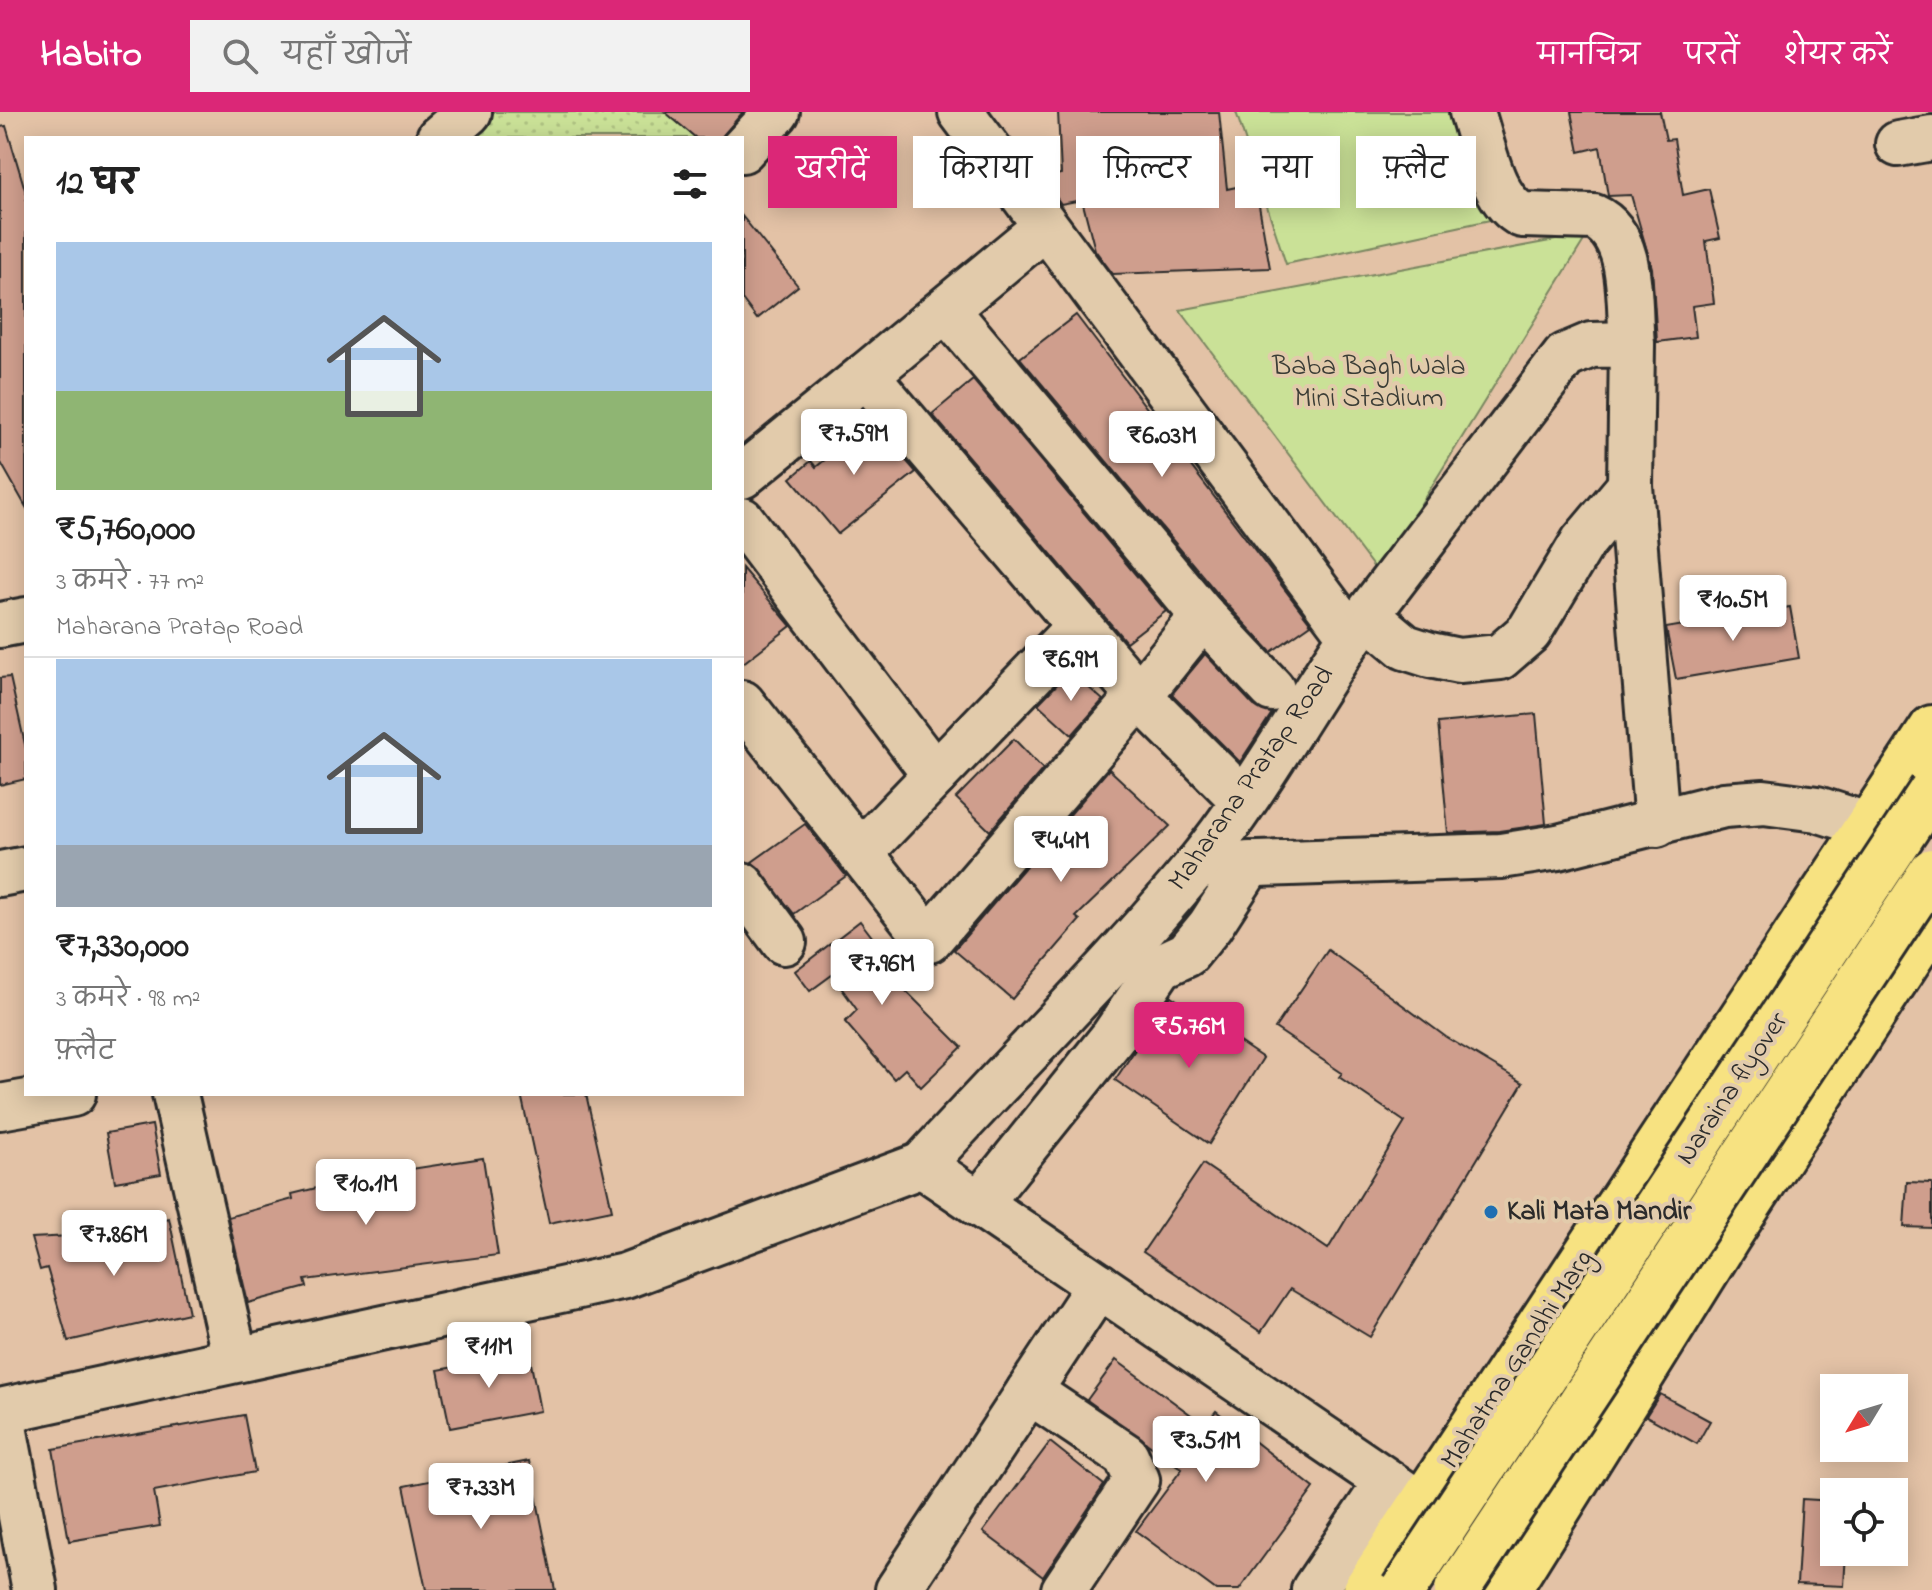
<!DOCTYPE html>
<html lang="hi">
<meta charset="utf-8">
<style>
body{margin:0;font-family:"Indie Flower","Playpen Sans Deva",sans-serif;background:#f2f2f2;color:#222;height:100vh;display:flex;flex-direction:column;font-size:30px;white-space:nowrap}
*{box-sizing:border-box;margin:0}
p{font-size:26px;color:#767676}
.icon{flex:none;width:44px;height:44px;fill:none;stroke:currentColor;stroke-width:2;stroke-linecap:round;stroke-linejoin:round}
.map{position:relative;flex:1;overflow:hidden}
.details{position:absolute;left:24px;top:24px;width:720px;height:960px;display:flex;flex-direction:column;background:#fff;border-radius:0px;box-shadow:0 4px 20px #0003}
.details>*{flex:none}
.top-card{position:absolute;left:768px;top:24px;width:760px;height:72px;display:flex;gap:16px}
.needle{width:52px;rotate:232deg}
.tools{position:absolute;left:1820px;top:1262px;display:grid;gap:16px}
.tools a{display:grid;place-items:center;width:88px;height:88px;border-radius:0px;background:#fff;box-shadow:0 4px 20px #0003;font-size:40px}
.price{position:absolute;translate:-50% -68px;padding:0 18px;border-radius:8px;background:#fff;color:#222;font-size:26px;line-height:52px;filter:drop-shadow(0 2px 4px #0008)}
.price::after{content:'';position:absolute;left:50%;top:48px;width:24px;height:18px;margin-left:-12px;background:inherit;clip-path:polygon(0 0,100% 0,50% 100%)}
.price.selected{background:#db2777;color:#fff}
ul{padding:0;list-style:none}
li{display:grid;align-content:center;gap:16px;height:424px;padding:0 32px}
li+li{border-top:2px solid #e0e0e0}
li span{display:grid;place-items:center;height:248px;border-radius:0px;color:#555}
li>.icon{margin-inline-start:auto}
span .icon{width:144px;height:144px;fill:#fffc;stroke-width:1}
li b{font-size:34px}
h2{display:flex;justify-content:space-between;align-items:center;height:96px;padding:0 32px;font-size:34px}
.tag{padding:0 28px;border-radius:0px;background:#fff;box-shadow:0 4px 20px #0003;font-size:28px;line-height:72px}
.tag.selected{background:#db2777;color:#fff}
header{display:flex;align-items:center;gap:48px;box-sizing:border-box;height:112px;padding:0 40px;background:#db2777;color:#fff}
header strong{font-size:38px}
nav{display:flex;gap:44px;margin-inline-start:auto;font-size:28px}
.search{width:560px;height:72px;background:#f2f2f2;display:flex;align-items:center;gap:20px;box-sizing:border-box;padding:0 28px;border-radius:0px;color:#767676;font-size:30px}
.map>svg:first-child{display:block}
.grass{fill:url(#grass-dots);stroke:#7a8661;stroke-width:2}
.green{fill:#cae197;stroke:#7a8661;stroke-width:2}
.building{fill:#cf9e8d;stroke:#2b2b2b;stroke-width:2}
.lines{fill:none;stroke-linecap:round;stroke-linejoin:round}
.minor-casing{stroke:#2b2b2b;stroke-width:50}
.major-casing{stroke:#2b2b2b;stroke-width:50}
.minor{stroke:#e2cbab;stroke-width:44}
.major{stroke:#f7e281;stroke-width:44}
.major-bridge-casing{stroke:#2b2b2b;stroke-width:50;stroke-linecap:butt}
.major-bridge{stroke:#f7e281;stroke-width:44}
.poi-dot{fill:#1f6fb2;stroke:#e2cbab;stroke-width:3}
.labels{text-anchor:middle;dominant-baseline:central;stroke-width:8;stroke-linejoin:round;paint-order:stroke}
.park-label{font-size:28px;fill:#3b3d36;stroke:#e2cbab}
.street-label{font-size:28px;fill:#2b2b2b;stroke:#e2cbab}
.poi-label{font-size:28px;font-weight:bold;fill:#2b2b2b;stroke:#e2cbab;text-anchor:start}
</style>
<header>
<strong>Habito</strong>
<div class="search"><svg class="icon" aria-label="search" viewBox="0 0 24 24"><circle cx="10" cy="10" r="6"/><path d="M15 15l6 6"/></svg>यहाँ खोजें</div>
<nav><a>मानचित्र</a><a>परतें</a><a>शेयर करें</a></nav>
</header>
<div class="map">
<svg width="1932" height="1478" viewBox="0 0 1932 1478">
<defs>
<pattern id="grass-dots" width="8" height="8" patternUnits="userSpaceOnUse" patternTransform="scale(2)"><rect width="8" height="8" fill="#cae197"/><path d="M2 2h.1M6 6h.1" fill="none" stroke="#aec182" stroke-width="1.8" stroke-linecap="round"/></pattern>
</defs>
<rect width="100%" height="100%" fill="#e3c2a6"/>
<filter id="ink" filterUnits="userSpaceOnUse"><feTurbulence type="fractalNoise" baseFrequency=".0125" numOctaves="2"/><feDisplacementMap in="SourceGraphic" scale="16" xChannelSelector="R" yChannelSelector="G"/><feConvolveMatrix kernelMatrix="1 2 1 2 8 2 1 2 1" color-interpolation-filters="sRGB"/></filter>
<g filter="url(#ink)">
<polygon class="grass" points="458,0 599,0 602,3 606,0 665,0 696,26 433,26"/>
<g class="green">
<polygon points="1236,0 1454,0 1490,108 1286,152"/>
<polygon points="1588,122 1378,461 1180,198"/>
</g>
<g class="building">
<polygon points="665,0 743,0 721,26 696,26"/>
<polygon points="1058,0 1219,0 1227,77 1255,71 1270,156 1113,162 1095,138 1082,88 1061,92 1054,82 1050,64 1061,62"/>
<polygon points="1571,0 1660,0 1666,28 1674,27 1683,83 1709,77 1720,126 1706,129 1714,191 1692,194 1696,225 1657,230 1652,156 1631,83 1608,84 1600,35 1579,40"/>
<polygon points="6,14 26,81 26,395 0,349 0,15"/>
<polygon points="742,104 798,174 757,207 742,187"/>
<polygon points="1076,203 1311,512 1271,540 1222,487 1020,246"/>
<polygon points="973,268 1166,499 1126,530 932,302"/>
<polygon points="872,309 916,360 838,422 791,366 811,349 816,355"/>
<polygon points="742,456 791,514 742,552"/>
<polygon points="1790,495 1799,546 1676,567 1666,516"/>
<polygon points="1205,542 1254,594 1272,601 1240,650 1172,582"/>
<polygon points="1070,559 1103,588 1072,623 1038,592"/>
<polygon points="10,565 26,637 26,667 0,673 0,566"/>
<polygon points="1536,602 1546,712 1499,719 1448,721 1438,611"/>
<polygon points="1014,627 1043,657 990,719 956,686"/>
<polygon points="1109,657 1170,714 1076,805 1080,808 1012,887 954,838"/>
<polygon points="805,712 846,764 794,802 752,750"/>
<polygon points="860,809 885,842 876,849 962,935 921,975 905,957 894,967 845,910 857,898 832,863 810,879 795,859"/>
<polygon points="1328,838 1446,925 1523,971 1370,1225 1290,1177 1261,1220 1143,1140 1203,1052 1328,1137 1405,1010 1339,965 1342,961 1275,916"/>
<polygon points="1171,884 1263,946 1209,1032 1115,968"/>
<polygon points="521,982 586,982 612,1098 549,1111"/>
<polygon points="152,1013 161,1062 115,1070 106,1021"/>
<polygon points="483,1046 498,1143 305,1168 307,1175 248,1191 228,1105 293,1087 292,1082 398,1056 399,1059"/>
<polygon points="1907,1070 1932,1071 1932,1116 1904,1115"/>
<polygon points="169,1106 189,1201 68,1229 47,1156 40,1158 31,1126 92,1123"/>
<polygon points="529,1241 540,1299 450,1316 438,1258"/>
<polygon points="1116,1248 1205,1313 1216,1299 1314,1376 1239,1478 1216,1478 1136,1419 1182,1357 1087,1288"/>
<polygon points="1660,1282 1710,1309 1697,1332 1646,1304"/>
<polygon points="244,1303 255,1360 154,1379 160,1414 69,1429 53,1337"/>
<polygon points="1050,1330 1104,1373 1043,1465 983,1420"/>
<polygon points="529,1349 555,1478 426,1478 404,1374"/>
<polygon points="1802,1387 1834,1389 1834,1440 1846,1440 1844,1474 1797,1472"/>
</g>
<g class="lines">
<defs>
<g id="minor">
<path d="M961 0 1351 524C1299 601 1253 685 1194 757 1108 861 1012 954 922 1053L1423 1394"/>
<path d="M1472 0C1483 31 1491 88 1522 103L1594 105C1636 124 1628 194 1632 232"/>
<polyline points="439,26 469,0"/>
<polyline points="1898,32 1932,26"/>
<polyline points="742,38 777,0"/>
<polyline points="947,198 1203,504 1272,577"/>
<polyline points="866,263 1045,115"/>
<polyline points="742,364 866,263 1139,584 929,828 742,591"/>
<polyline points="742,408 935,663"/>
<polyline points="1203,504 1139,584 1243,688"/>
<polyline points="1368,504 1405,535 1430,543 1459,549 1500,545 1529,520 1583,430 1630,374"/>
<polyline points="0,513 26,508"/>
<polyline points="1351,524 1565,244 1591,233 1632,232 1630,374 1657,712"/>
<polyline points="860,741 1079,514"/>
<polyline points="1196,754 1501,744 1558,735 1724,693 1764,690 1817,697 1867,713"/>
<polyline points="0,762 26,757"/>
<polyline points="742,773 784,830"/>
<polyline points="175,982 235,1247"/>
<polyline points="0,995 73,982"/>
<polyline points="979,1092 1113,925 1161,854 1187,842 1210,814 1250,752"/>
<polyline points="1029,1279 1126,1344 1137,1368 1064,1478"/>
<polyline points="0,1299 625,1164 922,1053"/>
<polyline points="1,1299 35,1478"/>
<polyline points="898,1478 1099,1173"/>
<polyline points="1314,1478 1387,1370"/>
</g>
<g id="major">
<polyline points="1365,1478 1932,616"/>
<polyline points="1508,1478 1728,1125 1932,812"/>
</g>
</defs>
<use href="#minor" class="minor-casing"/>
<use href="#major" class="major-casing"/>
<use href="#minor" class="minor"/>
<use href="#major" class="major"/>
<defs>
<g id="major-bridge">
<polyline points="1403,1478 1932,678"/>
<polyline points="1457,1478 1932,759"/>
</g>
</defs>
<use href="#major-bridge" class="major-bridge-casing"/>
<use href="#major-bridge" class="major-bridge"/>
</g>
</g>
<circle class="poi-dot" cx="1491" cy="1100" r="8"/>
<g class="labels">
<g class="park-label">
<text x="1369" y="255">Baba Bagh Wala<tspan x="1369" dy="32">Mini Stadium</tspan></text>
</g>
<g class="street-label">
<text transform="translate(1252 667) rotate(-55)">Maharana Pratap Road</text>
<text transform="translate(1733 977) rotate(-56)">Naraina flyover</text>
<text transform="translate(1518 1248) rotate(-57)">Mahatma Gandhi Marg</text>
</g>
<g class="poi-label">
<text x="1507" y="1100">Kali Mata Mandir</text>
</g>
</g>
</svg>
<div class="tools">
<a><svg class="needle" viewBox="-14 -14 28 28"><path d="M0-13l5 13h-10z" fill="#e53935"/><path d="M0 13l5-13h-10z" fill="#767676"/></svg></a>
<a><svg class="icon" aria-label="locate" viewBox="0 0 24 24"><circle cx="12" cy="12" r="6"/><path d="M12 2v4M12 18v4M2 12h4M18 12h4"/></svg></a>
</div>
<b class="price" style="left:854px;top:365px">₹7.59M</b>
<b class="price" style="left:1162px;top:367px">₹6.03M</b>
<b class="price" style="left:1733px;top:531px">₹10.5M</b>
<b class="price" style="left:1071px;top:591px">₹6.9M</b>
<b class="price" style="left:1061px;top:772px">₹4.4M</b>
<b class="price" style="left:882px;top:895px">₹7.96M</b>
<b class="price selected" style="left:1189px;top:958px">₹5.76M</b>
<b class="price" style="left:366px;top:1115px">₹10.1M</b>
<b class="price" style="left:114px;top:1166px">₹7.86M</b>
<b class="price" style="left:489px;top:1278px">₹11M</b>
<b class="price" style="left:1206px;top:1372px">₹3.51M</b>
<b class="price" style="left:481px;top:1419px">₹7.33M</b>
<div class="top-card">
<a class="tag selected">खरीदें</a>
<a class="tag">किराया</a>
<a class="tag">फ़िल्टर</a>
<a class="tag">नया</a>
<a class="tag">फ़्लैट</a>
</div>
<section class="details">
<h2>12 घर<svg class="icon" aria-label="filters" viewBox="0 0 24 24"><path d="M4 7h16M4 17h16"/><circle cx="9" cy="7" r="2"/><circle cx="15" cy="17" r="2"/></svg></h2>
<ul>
<li><span style="background:linear-gradient(#a9c7e8 60%,#8fb573 0)"><svg class="icon" aria-label="home" viewBox="0 0 24 24"><path d="M3 11l9-7 9 7M6 9v11h12V9"/></svg></span><div><b>₹5,760,000</b><p>3 कमरे · 77 m²</p><p>Maharana Pratap Road</p></div></li>
<li><span style="background:linear-gradient(#a9c7e8 75%,#9aa5b1 0)"><svg class="icon" aria-label="home" viewBox="0 0 24 24"><path d="M3 11l9-7 9 7M6 9v11h12V9"/></svg></span><div><b>₹7,330,000</b><p>3 कमरे · 98 m²</p><p>फ़्लैट</p></div></li>
</ul>
</section>
</div>
